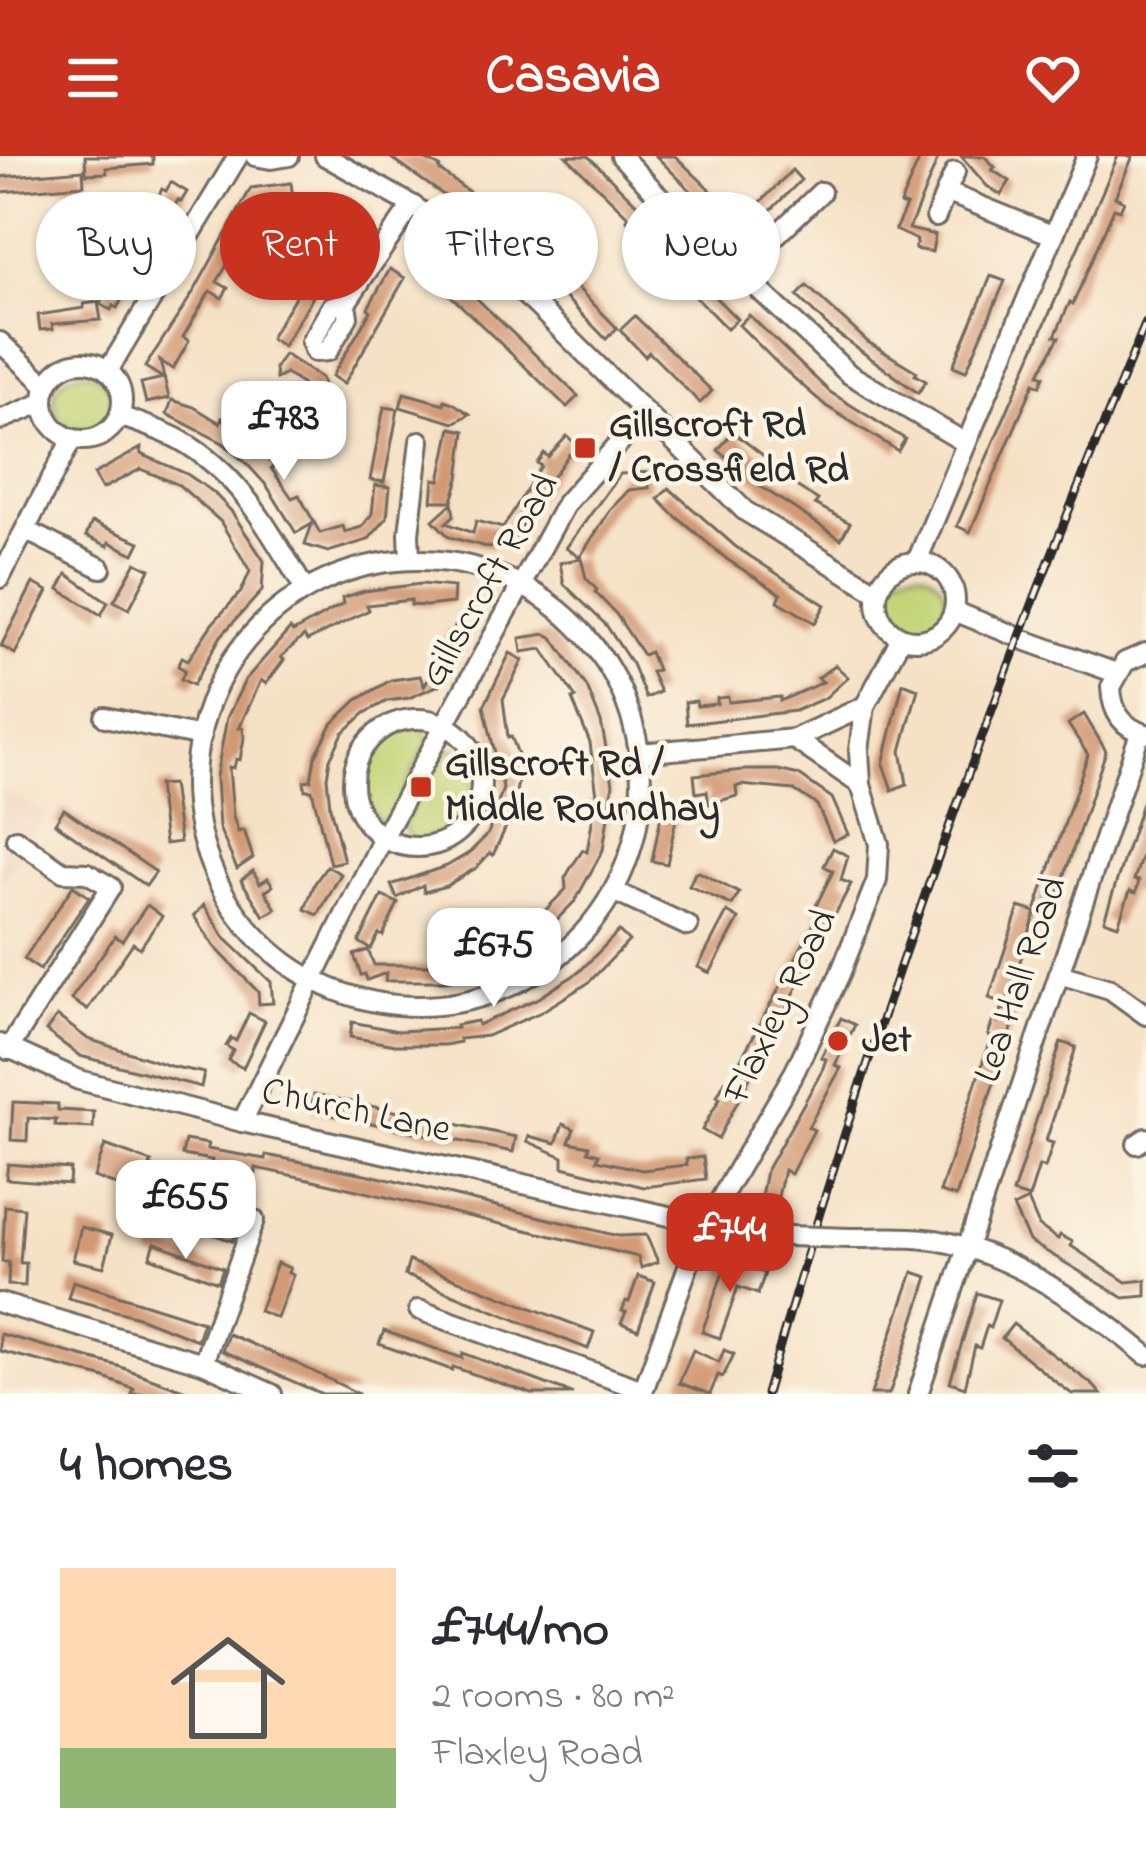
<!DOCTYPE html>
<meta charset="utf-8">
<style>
body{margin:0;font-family:"Indie Flower",sans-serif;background:#f2f2f3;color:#2b2b33;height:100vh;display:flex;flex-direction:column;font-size:45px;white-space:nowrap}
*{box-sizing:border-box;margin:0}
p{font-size:39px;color:#7c7c81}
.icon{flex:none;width:66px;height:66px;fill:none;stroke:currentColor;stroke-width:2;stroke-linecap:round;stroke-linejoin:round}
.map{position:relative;height:1238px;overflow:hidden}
.details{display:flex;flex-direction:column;background:#fff;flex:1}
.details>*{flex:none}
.guide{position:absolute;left:36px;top:36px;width:1074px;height:108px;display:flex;gap:24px}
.price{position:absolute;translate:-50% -102px;padding:0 27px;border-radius:24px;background:#fff;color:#222;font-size:39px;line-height:78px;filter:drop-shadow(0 3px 6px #0008)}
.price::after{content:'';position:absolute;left:50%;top:72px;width:36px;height:27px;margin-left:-18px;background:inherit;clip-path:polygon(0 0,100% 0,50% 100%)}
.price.on{background:#c8321e;color:#fff}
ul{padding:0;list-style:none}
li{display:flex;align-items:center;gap:36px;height:300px;padding:0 60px}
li+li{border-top:3px solid #e1e1e2}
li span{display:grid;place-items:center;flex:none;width:336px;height:240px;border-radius:0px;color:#555}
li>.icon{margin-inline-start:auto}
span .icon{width:144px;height:144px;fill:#fffc;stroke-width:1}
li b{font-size:51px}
h2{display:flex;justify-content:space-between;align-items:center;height:144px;padding:0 60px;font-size:51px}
.pill{padding:0 42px;border-radius:54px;background:#fff;box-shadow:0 3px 9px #0004;font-size:42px;line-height:108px}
.pill.on{background:#c8321e;color:#fff}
header{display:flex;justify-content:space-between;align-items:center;height:156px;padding:0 60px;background:#c8321e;color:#fff;font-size:54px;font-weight:700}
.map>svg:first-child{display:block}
.built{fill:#f1d5bd}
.green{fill:#c2d477;stroke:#768051;stroke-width:3}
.building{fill:#d29975}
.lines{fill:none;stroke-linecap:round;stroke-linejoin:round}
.minor-casing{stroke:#726b61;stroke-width:24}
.minor{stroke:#fff;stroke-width:18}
.rail-casing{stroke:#2b2b2b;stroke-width:9}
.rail{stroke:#fcf5e5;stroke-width:4.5;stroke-dasharray:14;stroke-linecap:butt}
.minor-bridge-casing{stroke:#726b61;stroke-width:24;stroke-linecap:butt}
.minor-bridge{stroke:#fff;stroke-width:18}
.poi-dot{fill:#c8321e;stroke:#fcf5e5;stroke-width:4.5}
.labels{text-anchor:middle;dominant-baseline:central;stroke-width:9;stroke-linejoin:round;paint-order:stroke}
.poi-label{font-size:39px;font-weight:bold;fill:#2b2b2b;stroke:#fcf5e5;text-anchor:start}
.street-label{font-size:39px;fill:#2b2b2b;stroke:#fcf5e5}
</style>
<header><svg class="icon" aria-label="menu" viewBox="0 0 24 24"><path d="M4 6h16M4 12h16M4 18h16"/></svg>Casavia<svg class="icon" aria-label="heart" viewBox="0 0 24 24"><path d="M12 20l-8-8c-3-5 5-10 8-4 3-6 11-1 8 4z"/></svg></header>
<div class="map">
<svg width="1146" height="1238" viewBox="0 0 1146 1238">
<rect width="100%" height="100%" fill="#fcf5e5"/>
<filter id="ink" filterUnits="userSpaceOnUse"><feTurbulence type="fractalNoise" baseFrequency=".00833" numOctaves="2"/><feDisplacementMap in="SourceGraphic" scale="24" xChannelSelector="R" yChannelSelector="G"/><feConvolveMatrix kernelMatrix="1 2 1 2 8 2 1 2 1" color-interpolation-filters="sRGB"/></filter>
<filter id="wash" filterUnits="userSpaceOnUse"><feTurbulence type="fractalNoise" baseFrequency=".004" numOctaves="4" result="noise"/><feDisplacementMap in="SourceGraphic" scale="48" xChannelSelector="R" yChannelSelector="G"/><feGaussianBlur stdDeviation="2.7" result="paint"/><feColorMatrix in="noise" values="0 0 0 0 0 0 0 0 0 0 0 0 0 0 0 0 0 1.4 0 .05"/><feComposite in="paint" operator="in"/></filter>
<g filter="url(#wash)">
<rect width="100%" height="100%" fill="#f5e1c5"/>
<polygon class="built" points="0,632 46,657 0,731"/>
<g class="green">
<circle cx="83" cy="245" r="29"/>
<circle cx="915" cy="445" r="31"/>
<path d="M396 569C412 569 425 567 429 584L389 663 380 666 362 649C359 607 359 592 396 569Z"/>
<path d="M447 591 466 598C487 645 464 674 417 685L409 681 403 669Z"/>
</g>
<g id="blocks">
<g class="building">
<polygon points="85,0 153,0 153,8 106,12 107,17 86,18"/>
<polygon points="388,0 418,0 440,11 439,14 521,74 617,172 606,183 513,88"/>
<polygon points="566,0 588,0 695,106 686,117 637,69 634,71 627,64 629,61"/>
<polygon points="656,0 675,0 725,48 715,59"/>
<polygon points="921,0 939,0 909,73 935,79 932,96 915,93 917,84 895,74 906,50 900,48"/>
<polygon points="961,0 984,0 995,11 992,14 1010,25 1001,39 987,30"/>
<polygon points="1118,0 1133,0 1115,41 1124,45 1120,54 1114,52 1073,148 1070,146 1055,180 1059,181 1039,218 1044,220 1040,230 1034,227 970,376 957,370"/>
<polygon points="83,14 84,29 0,36 0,21"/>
<polygon points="792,14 801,24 768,57 759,48 757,72 729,69 730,56 749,58"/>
<polygon points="171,26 187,36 181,46 178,44 117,152 113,150 111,154 100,148 134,90 127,86 133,75 139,79 162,33 166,35"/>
<polygon points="291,27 294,50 259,55 217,126 228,132 222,142 210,135 183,181 189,185 173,213 160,205 169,242 146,247 141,227 163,222 145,211 196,132 251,32"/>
<polygon points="356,53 362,75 328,127 323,124 283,190 270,182 308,119 312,122 343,73 339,57"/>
<polygon points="440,107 578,240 567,251 429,119"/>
<polygon points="390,113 405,122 344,228 332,220 371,155 368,152"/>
<polygon points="694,120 737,163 727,173 684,129"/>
<polygon points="991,120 1005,125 966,215 953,210"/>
<polygon points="807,130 868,186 917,216 915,219 926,225 918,237 831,173 797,140"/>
<polygon points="98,146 101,164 52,168 53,173 40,174 38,159 84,152 84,148"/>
<polygon points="749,159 830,236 905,283 898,295 826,250 781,211 739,169"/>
<polygon points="635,160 712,235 700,247 649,196 645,200 620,174"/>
<polygon points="284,198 321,222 324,234 320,240 286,218 276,223 275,212"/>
<polygon points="404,237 444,248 445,244 453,247 470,258 454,267 400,251"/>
<polygon points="172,244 194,251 220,267 222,262 248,281 244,285 275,309 271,312 292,342 299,339 320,377 343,370 345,376 362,371 372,358 375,329 390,331 387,362 368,384 328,396 305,389 312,368 296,377 267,330 247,308 223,287 167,258"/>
<polygon points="384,251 398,253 394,275 384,326 370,324"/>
<polygon points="451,272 465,275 459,322 452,345 432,345 434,323 440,324"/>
<polygon points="733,276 769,304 764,310 777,321 788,329 790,326 818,344 815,348 850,367 841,383 763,332 718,294"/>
<polygon points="567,280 580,292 572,300 569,298 536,344 516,380 490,392 449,381 433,364 452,347 454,360 446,367 473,377 476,365 503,372 541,310 537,307 544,297 548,301"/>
<polygon points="141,292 141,298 187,318 213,336 231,355 264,405 262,435 221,480 193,529 181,523 185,514 178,510 182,501 188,504 212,468 241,436 250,415 220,365 179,329 141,313 102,333 94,318"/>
<polygon points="649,316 649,332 629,334 611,353 580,401 566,392 620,318"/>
<polygon points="669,332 736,391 825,449 815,467 778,445 781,438 728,404 673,358 658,343"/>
<polygon points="92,366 140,386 134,398 109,386 108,390 86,380"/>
<polygon points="581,402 586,422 597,434 595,436 616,458 643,499 650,496 657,514 651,516 660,536 646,542 632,508 606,469 564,428 560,407"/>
<polygon points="136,406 150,413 129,453 114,445"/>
<polygon points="67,418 108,446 101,459 59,433"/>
<polygon points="33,427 48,435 15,498 1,490"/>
<polygon points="421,428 454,431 453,447 426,450 411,449 411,444 367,449 369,454 307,485 304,480 281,501 284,504 266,528 261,524 239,572 243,572 244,582 240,604 236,603 234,612 229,611 233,660 238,676 244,674 253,702 237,713 219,672 216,621 227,562 245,524 290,473 293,476 343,448 342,442 364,435"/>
<polygon points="456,469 469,475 448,518 434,511 447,477 451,479"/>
<polygon points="546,478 553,482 587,531 601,566 613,628 603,694 575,745 527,794 476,818 446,825 385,825 386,817 367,824 365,818 361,819 354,799 368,794 374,809 445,809 481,800 518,782 566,733 565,722 572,710 583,694 587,696 593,660 587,659 589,645 598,646 590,587 572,543 576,542 542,493 522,496 520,482"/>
<polygon points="510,497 523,504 503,543 508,581 511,580 518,598 512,600 515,618 520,617 511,660 493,699 490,697 476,712 446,730 424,736 423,729 397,742 391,729 447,710 469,697 488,678 503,632 484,550"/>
<polygon points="835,509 848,521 825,542 795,555 687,568 685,546 696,545 697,550 717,548 717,542 728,541 729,546 780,541 780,545 823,526 818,522"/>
<polygon points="433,513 439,529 409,542 387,545 365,557 343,577 330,603 327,621 330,651 344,705 330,708 312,634 305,634 304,625 311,624 315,601 332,568 357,544 391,524 420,520 424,530"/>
<polygon points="903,527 918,533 901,595 907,628 892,634 883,608"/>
<polygon points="1084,558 1106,595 1052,757 1036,752 1088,599 1068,568"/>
<polygon points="744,614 778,614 799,619 832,642 848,678 833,685 817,649 794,634 741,629 736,631 737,640 709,648 707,635 696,637 694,619"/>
<polygon points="172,628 180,686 165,688 158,629"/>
<polygon points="1144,641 1146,687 1134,724 1139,725 1136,737 1130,735 1118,769 1104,764"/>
<polygon points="64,653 156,716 146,730 55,667"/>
<polygon points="662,655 677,658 667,708 652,705"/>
<polygon points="833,692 848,700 841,724 851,728 718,983 702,974 720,942 717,940 725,925 728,927 820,757 814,754 833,715 824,710"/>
<polygon points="327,710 341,718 318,759 305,753 315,727"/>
<polygon points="253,715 260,727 268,722 273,730 265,735 276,753 264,760 241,724"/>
<polygon points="699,716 739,737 732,749 689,730 695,717"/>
<polygon points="73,730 89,741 40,814 24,803"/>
<polygon points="382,740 398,747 383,780 379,778 371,793 359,786"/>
<polygon points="147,749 162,760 140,792 133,787 87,854 71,843 115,780 122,785"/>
<polygon points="204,749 225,782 271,826 273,847 259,848 258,836 214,790 194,760"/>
<polygon points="1019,751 1036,756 1006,848 989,842"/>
<polygon points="727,756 739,763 710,817 698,811"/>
<polygon points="619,775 629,785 588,827 541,856 487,880 459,883 460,886 445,889 395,889 350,881 352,866 398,875 457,872 456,869 477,865 478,869 539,842 579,816"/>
<polygon points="1002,853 1017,857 956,1041 940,1036 991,881 988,879 993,864 998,866"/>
<polygon points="249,857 265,865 243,912 228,904 233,894 226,890 231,882 236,885"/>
<polygon points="57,860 88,883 170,910 204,917 201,931 80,900 46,875"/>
<polygon points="841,862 855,869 835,909 841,912 808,971 814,974 791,1018 784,1014 777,1045 761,1041 766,1015 822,915 826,903 821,901"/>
<polygon points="1061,886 1076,891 1046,985 1053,987 1045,1012 1039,1010 1029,1042 1013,1037"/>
<polygon points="314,938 516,981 513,996 311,955"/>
<polygon points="13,946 58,948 58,954 94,956 93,972 55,970 56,964 28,962 27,985 11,984"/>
<polygon points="563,968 574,973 569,986 589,990 588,995 599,998 597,1004 642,1014 687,1009 686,1003 703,1001 706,1023 644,1031 563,1011 563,1001 527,985 529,980 556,987"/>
<polygon points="185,984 208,988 207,993 265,1003 266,999 370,1019 618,1080 646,1079 658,1106 641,1112 638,1101 573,1085 314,1024 256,1012 256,1017 211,1009 212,1004 182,999"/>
<polygon points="105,989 152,1006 150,1010 160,1014 153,1033 147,1031 142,1045 133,1041 135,1036 94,1021"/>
<polygon points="8,1008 70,1013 69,1028 6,1023"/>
<polygon points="1028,1044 1039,1070 1058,1083 1060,1079 1073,1086 1071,1090 1126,1126 1146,1124 1146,1140 1124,1142 1029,1085 1013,1051"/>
<polygon points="171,1047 237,1070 232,1085 166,1061"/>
<polygon points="5,1050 24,1052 20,1107 26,1107 25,1130 8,1129 9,1106 2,1106"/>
<polygon points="81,1071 112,1079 104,1111 73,1104"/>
<polygon points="155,1087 223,1112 218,1126 150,1101"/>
<polygon points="409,1105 594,1176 588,1193 405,1119"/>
<polygon points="277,1107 290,1112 288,1117 293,1119 277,1162 259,1155"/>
<polygon points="734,1107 765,1117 758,1138 738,1131 720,1182 702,1176 725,1110 732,1113"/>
<polygon points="913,1116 928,1121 900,1208 889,1238 871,1238"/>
<polygon points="638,1120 655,1126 638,1174 621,1167 626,1156 622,1155 626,1145 629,1146"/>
<polygon points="73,1125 203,1166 197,1184 138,1161 68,1142"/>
<polygon points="977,1137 999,1144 990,1172 987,1170 980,1192 975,1190 965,1231 950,1226"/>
<polygon points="1013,1168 1093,1229 1101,1238 1072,1238 1056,1226 1002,1182"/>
<polygon points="384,1175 462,1202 463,1197 573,1238 532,1238 453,1211 452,1214 379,1188"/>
<polygon points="0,1178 118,1210 194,1238 132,1238 134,1233 102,1221 0,1195"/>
<polygon points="228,1178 296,1207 359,1238 322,1238 222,1195"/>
<polygon points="693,1194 719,1206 724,1194 734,1198 723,1221 718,1219 710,1238 679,1227"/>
</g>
</g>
</g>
<g filter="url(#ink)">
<use href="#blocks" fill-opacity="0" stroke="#726b61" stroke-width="3"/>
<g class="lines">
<defs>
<g id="minor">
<polyline points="255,0 271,3 289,0"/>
<polyline points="325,0 412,49 459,81 536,149 745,355 877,436"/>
<polyline points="621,0 656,37 849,218 964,286"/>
<polyline points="955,16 946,36 1052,79"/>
<polyline points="936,61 946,36"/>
<polyline points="741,113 821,36"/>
<polyline points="346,147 332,150 311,186 315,196 328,195 348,161 346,147 412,49"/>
<polyline points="0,186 47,230"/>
<circle cx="83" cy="245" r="39"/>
<polyline points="108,215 238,0"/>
<path d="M119 260C139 267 162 274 180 284 241 319 269 374 304 432"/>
<polyline points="0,264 44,246"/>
<polyline points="25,374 101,412"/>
<circle cx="418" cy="627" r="223"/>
<polyline points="410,404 409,377 420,285"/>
<polyline points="917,405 1087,0"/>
<circle cx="916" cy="445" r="39"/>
<polyline points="0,422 72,283"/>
<polyline points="954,455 1013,479"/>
<polyline points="1027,485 1116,517"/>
<path d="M1146 497 1125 506 1111 531C1112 555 1122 572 1146 578"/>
<polyline points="105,561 201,581"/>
<circle cx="417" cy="627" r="64"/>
<polyline points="794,583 861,629"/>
<polyline points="640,597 794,583 865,550"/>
<polyline points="615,736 688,770"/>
<polyline points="1059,818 1110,833 1146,859"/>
<polyline points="0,888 79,924 242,966 705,1068 788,1080"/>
<polyline points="8,894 111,731 87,717 63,716 16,683"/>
<polyline points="242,966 384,680 566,347 644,259"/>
<polyline points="1137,988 1146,982"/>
<path d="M851 1082C875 1082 901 1080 926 1083 1003 1091 1087 1150 1146 1199"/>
<polyline points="0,1147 203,1207 272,1238"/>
<polyline points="419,1154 643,1234"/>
<polyline points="203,1207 254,1064"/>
<polyline points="642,1238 699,1080 795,915 840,818 877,724 879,688 861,629 859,594 865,550 901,482"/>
<polyline points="918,1238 1140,577"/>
</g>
</defs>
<use href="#minor" class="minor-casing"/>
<use href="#minor" class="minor"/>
<defs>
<path id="rail" d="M766 1238C870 873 999 516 1146 166"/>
</defs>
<use href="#rail" class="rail-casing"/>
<use href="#rail" class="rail"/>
<defs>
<polyline id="minor-bridge" points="788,1080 851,1082"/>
</defs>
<use href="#minor-bridge" class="minor-bridge-casing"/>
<use href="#minor-bridge" class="minor-bridge"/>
</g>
</g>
<g class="poi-dot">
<rect x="573" y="280" width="24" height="24" rx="6"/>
<rect x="409" y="619" width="24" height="24" rx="6"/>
<circle cx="838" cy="885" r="12"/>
</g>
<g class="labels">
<g class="poi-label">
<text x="609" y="270">Gillscroft Rd<tspan x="609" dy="45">/ Crossfield Rd</tspan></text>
<text x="445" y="609">Gillscroft Rd /<tspan x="445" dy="45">Middle Roundhay</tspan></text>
<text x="862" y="885">Jet</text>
</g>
<g class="street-label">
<text transform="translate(491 425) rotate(-60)">Gillscroft Road</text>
<text transform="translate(1022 824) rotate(-71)">Lea Hall Road</text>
<text transform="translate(782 851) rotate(-64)">Flaxley Road</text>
<text transform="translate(356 956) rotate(12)">Church Lane</text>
</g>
</g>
</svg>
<b class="price" style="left:284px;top:327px">£783</b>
<b class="price" style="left:494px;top:854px">£675</b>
<b class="price" style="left:186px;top:1106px">£655</b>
<b class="price on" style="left:730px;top:1139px">£744</b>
<div class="guide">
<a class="pill">Buy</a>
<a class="pill on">Rent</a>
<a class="pill">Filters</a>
<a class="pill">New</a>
</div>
</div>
<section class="details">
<h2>4 homes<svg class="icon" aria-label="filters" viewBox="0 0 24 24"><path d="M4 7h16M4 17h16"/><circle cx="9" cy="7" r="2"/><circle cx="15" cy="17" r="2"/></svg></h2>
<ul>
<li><span style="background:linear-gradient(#ffd9b3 75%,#8fb573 0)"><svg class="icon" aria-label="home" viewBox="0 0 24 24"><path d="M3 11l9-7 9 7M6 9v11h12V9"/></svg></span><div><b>£744/mo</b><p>2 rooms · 80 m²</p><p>Flaxley Road</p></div></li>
</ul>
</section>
